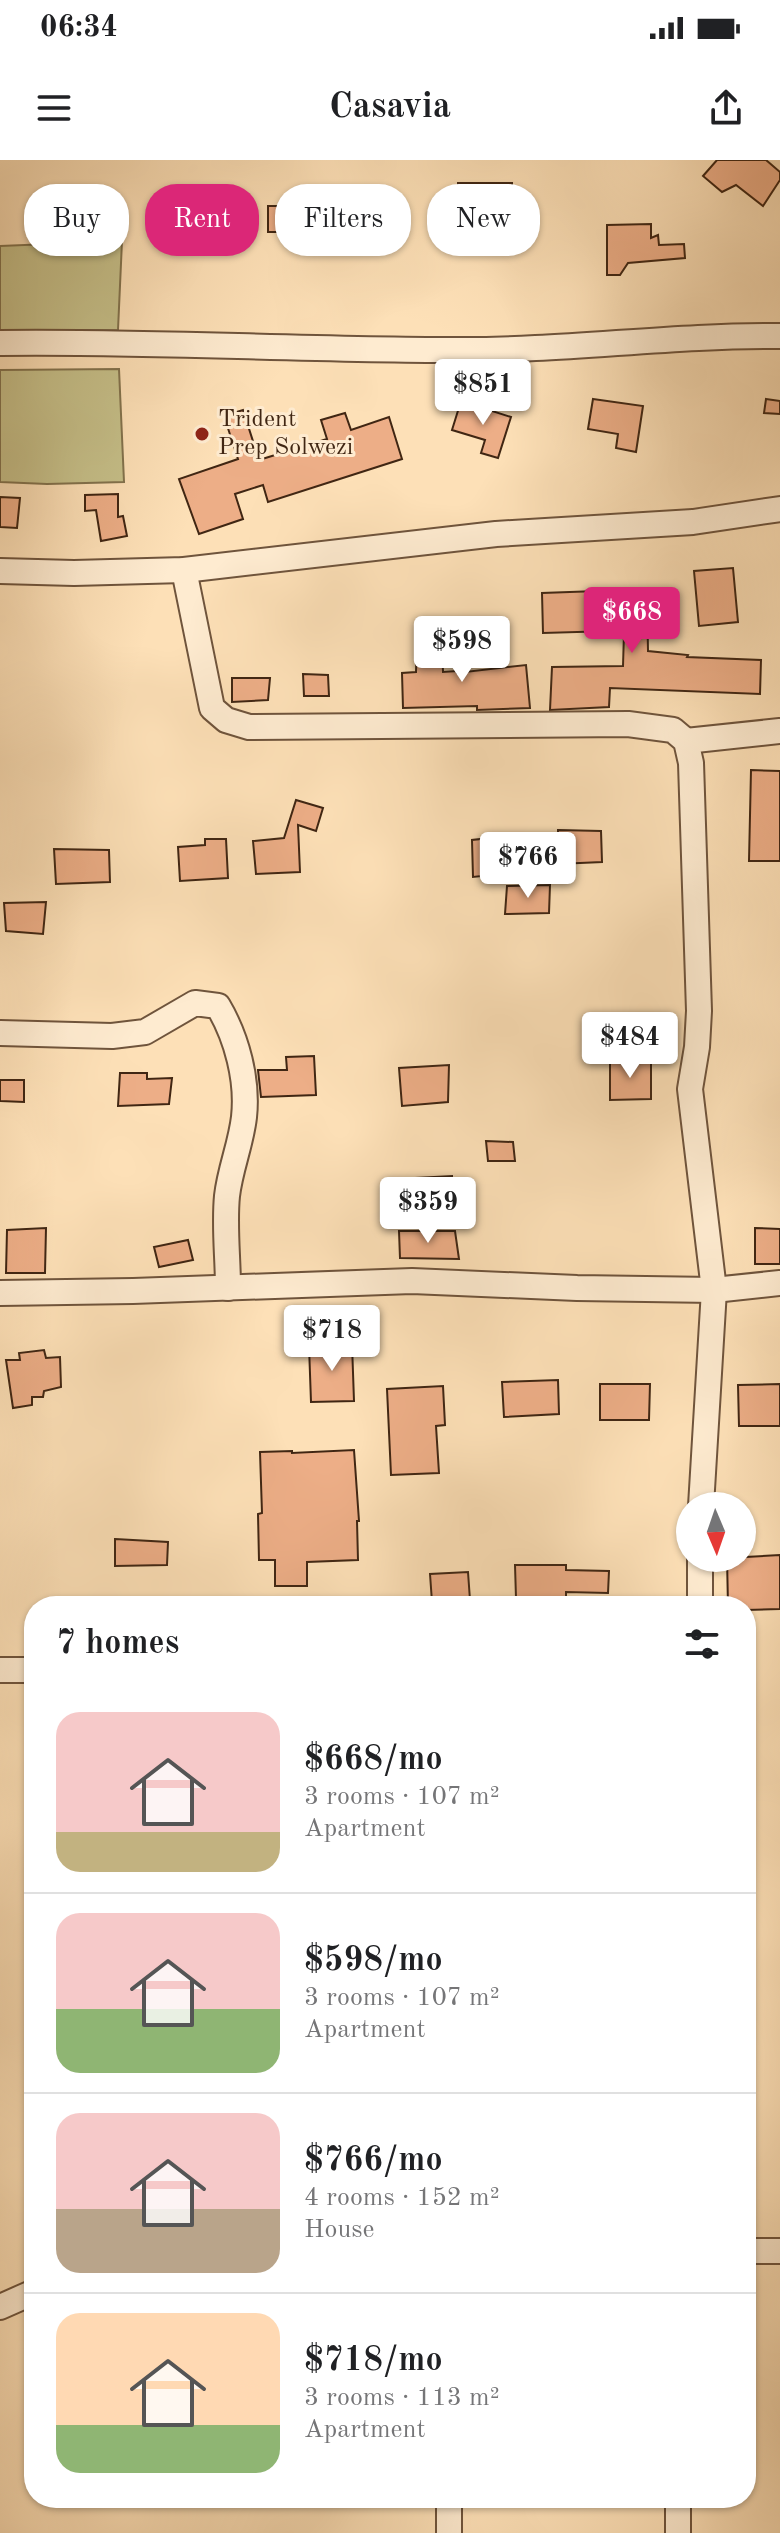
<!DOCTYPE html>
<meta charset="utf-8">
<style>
body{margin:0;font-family:"Old Standard TT",serif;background:#f6f6f6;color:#202124;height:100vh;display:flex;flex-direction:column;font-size:30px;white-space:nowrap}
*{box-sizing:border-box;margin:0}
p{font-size:26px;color:#757577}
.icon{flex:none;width:44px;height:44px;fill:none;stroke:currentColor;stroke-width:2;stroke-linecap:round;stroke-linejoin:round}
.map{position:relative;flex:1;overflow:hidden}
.side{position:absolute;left:24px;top:1436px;width:732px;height:912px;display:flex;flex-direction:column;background:#fff;border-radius:32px;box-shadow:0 2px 6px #0004}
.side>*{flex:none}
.guide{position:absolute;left:24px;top:24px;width:732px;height:72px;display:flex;gap:16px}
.needle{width:52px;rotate:178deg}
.controls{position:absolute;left:676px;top:1332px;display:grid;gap:16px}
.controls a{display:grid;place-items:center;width:80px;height:80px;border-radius:50%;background:#fff;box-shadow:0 2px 6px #0004;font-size:40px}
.price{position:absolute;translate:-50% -68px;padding:0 18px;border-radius:8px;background:#fff;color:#222;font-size:26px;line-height:52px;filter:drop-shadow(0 2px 4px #0008)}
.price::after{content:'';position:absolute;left:50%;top:48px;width:24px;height:18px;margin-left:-12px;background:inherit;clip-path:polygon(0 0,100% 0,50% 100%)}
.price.selected{background:#db2777;color:#fff}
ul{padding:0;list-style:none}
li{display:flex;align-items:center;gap:24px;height:200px;padding:0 32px}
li+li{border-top:2px solid #e0e0e0}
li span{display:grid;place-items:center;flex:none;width:224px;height:160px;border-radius:24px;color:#555}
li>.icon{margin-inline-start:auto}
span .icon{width:96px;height:96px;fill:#fffc;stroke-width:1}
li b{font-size:34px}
h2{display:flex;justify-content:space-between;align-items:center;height:96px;padding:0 32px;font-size:34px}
.chip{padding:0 28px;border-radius:32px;background:#fff;box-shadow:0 2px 6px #0004;font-size:28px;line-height:72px}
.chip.selected{background:#db2777;color:#fff}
.status{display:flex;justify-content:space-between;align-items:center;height:56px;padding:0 40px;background:#fff;direction:ltr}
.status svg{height:22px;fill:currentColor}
header{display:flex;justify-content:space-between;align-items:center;height:104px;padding:0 32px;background:#fff;font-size:36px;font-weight:700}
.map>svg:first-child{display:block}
.green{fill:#c6c08a;stroke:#83734e;stroke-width:2}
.building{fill:#edae87;stroke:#402613;stroke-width:2}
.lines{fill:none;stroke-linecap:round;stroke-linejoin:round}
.minor-casing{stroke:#6f543c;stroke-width:28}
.minor{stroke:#feebd0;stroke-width:24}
.poi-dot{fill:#8f2418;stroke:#feebd0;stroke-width:3}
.labels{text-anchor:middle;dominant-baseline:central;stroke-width:6;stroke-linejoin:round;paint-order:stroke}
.poi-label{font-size:24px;fill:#402613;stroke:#feebd0;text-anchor:start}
</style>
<div class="status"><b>06:34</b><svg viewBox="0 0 49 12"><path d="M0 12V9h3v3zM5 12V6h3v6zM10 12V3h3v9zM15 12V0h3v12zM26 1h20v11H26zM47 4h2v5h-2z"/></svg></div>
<header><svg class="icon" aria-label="menu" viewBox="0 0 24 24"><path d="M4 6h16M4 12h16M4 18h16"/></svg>Casavia<svg class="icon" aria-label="share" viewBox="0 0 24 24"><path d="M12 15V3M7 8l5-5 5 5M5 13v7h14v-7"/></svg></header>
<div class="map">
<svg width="780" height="2373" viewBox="0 0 780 2373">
<rect width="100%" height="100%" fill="#fde0b7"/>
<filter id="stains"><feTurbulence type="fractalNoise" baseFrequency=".0025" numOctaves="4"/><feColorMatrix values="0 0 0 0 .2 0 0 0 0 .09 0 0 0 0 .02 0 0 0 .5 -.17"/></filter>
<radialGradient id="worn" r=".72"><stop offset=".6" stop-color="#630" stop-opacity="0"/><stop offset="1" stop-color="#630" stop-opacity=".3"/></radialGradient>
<g class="green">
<polygon points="122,81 118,170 0,171 0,86"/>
<polygon points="119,209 124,322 47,324 0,322 0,210"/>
</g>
<g class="building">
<polygon points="717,0 766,0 780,12 780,20 763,46 736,25 722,32 703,16"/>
<rect x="458" y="23" width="54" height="46"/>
<polygon points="304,43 321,43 321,88 302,88 302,72 268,72 268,46 303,46"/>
<polygon points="651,64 651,78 658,75 659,85 684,84 685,98 628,103 620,115 607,115 607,65"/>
<polygon points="593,239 643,246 636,292 616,288 618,274 588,269"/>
<polygon points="766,239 780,241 780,254 764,253"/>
<polygon points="461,241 511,257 498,298 481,293 485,280 452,270"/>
<polygon points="243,250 259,300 327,279 321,260 345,253 351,270 389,257 402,299 268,342 263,325 235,334 243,359 199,374 179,319 238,299 224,256"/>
<polygon points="118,334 118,357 123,356 127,376 101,381 96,350 85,351 85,335"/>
<polygon points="0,337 20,338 17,368 0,367"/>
<polygon points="733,408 738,462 699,466 694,411"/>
<polygon points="598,431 647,436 648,491 688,495 687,497 761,500 760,534 610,528 609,547 550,550 552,507 623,506 624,473 612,471 543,473 542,433"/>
<polygon points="417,480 442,480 443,512 457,511 457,513 526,505 530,548 477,550 477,546 403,548 402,513 416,512"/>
<polygon points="303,514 328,515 329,536 304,536"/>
<polygon points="232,518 270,518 268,540 232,542"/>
<polygon points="751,610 780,611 780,701 749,701"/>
<polygon points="296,640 323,648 316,671 298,665 300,712 256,714 253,681 284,678"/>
<polygon points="558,670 601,671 602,702 558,704"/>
<polygon points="518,675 518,712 473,717 472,680"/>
<polygon points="205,679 226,679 228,718 180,721 178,687 205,685"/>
<polygon points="54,689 109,690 110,722 56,724"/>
<polygon points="550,725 549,753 505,754 507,726"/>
<polygon points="46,742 43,774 6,771 4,743"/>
<polygon points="314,896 316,935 261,937 258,910 287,910 286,897"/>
<polygon points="610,900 651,900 651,939 610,940"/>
<polygon points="449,905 448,942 402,946 399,908"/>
<polygon points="120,913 147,913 147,919 172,918 169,944 118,946"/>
<polygon points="0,920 24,920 24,942 0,941"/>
<polygon points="486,981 513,982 515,1001 488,1001"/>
<polygon points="452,1016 452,1037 418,1038 416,1018"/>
<polygon points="46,1068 45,1113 6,1113 7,1070"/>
<polygon points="755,1068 780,1069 780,1104 755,1104"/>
<polygon points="399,1071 455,1071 459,1099 400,1098"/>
<polygon points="188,1080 193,1100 159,1107 154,1087"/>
<polygon points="352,1184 354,1241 311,1242 309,1186"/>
<polygon points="44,1190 46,1198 60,1197 61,1227 44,1231 43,1237 32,1237 32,1245 13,1248 6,1200 20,1200 19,1193"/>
<polygon points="558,1220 559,1254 504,1257 502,1222"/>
<polygon points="600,1224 650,1224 649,1260 600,1260"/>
<polygon points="780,1224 780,1266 739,1266 738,1225"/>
<polygon points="443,1226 445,1265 436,1266 439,1313 391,1315 387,1229"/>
<polygon points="354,1290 359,1361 357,1361 358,1400 307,1402 307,1426 275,1426 275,1400 259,1400 258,1354 262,1353 260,1292 292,1291 292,1293"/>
<polygon points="115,1379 168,1382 167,1405 115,1406"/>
<polygon points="780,1395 780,1449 746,1450 746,1446 728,1446 727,1398"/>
<polygon points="515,1405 566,1405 566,1410 609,1411 608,1433 566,1432 566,1438 516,1438"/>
<polygon points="468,1412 470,1440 432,1442 430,1414"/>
</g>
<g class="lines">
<defs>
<g id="minor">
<path d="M0 183C151 181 302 190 454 190 563 191 671 175 780 176"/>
<polyline points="184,410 212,548 226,560 249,567 628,564 673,570 686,581 691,603 699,851 697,887 690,929 714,1130 701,1346"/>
<polyline points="0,411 74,413 184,410 496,374 693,362 780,349"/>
<polyline points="686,581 780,571"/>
<path d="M0 873 112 876 145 872 195 843 218 846C237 878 248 920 244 957 241 984 230 1009 227 1036 224 1066 228 1098 228 1128"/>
<polyline points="0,1133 133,1131 412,1121 577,1128 714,1130 780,1123"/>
<polyline points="700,1398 700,1446"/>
<polyline points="0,1510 34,1510"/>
<polyline points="746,2091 780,2091"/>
<polyline points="0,2147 34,2132"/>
<polyline points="449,2373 449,2338"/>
<polyline points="678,2373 678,2338"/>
</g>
</defs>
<use href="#minor" class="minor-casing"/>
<use href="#minor" class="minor"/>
</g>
<circle class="poi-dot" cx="202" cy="274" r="8"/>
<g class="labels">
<g class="poi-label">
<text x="218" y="260">Trident<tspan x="218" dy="28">Prep Solwezi</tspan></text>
</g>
</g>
<rect width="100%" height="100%" filter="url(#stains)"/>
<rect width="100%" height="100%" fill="url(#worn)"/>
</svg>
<div class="controls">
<a><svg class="needle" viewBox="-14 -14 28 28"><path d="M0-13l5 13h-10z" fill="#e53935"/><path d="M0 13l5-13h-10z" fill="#757577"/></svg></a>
</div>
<b class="price" style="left:483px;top:267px">$851</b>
<b class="price selected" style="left:632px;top:495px">$668</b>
<b class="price" style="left:462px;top:524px">$598</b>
<b class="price" style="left:528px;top:740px">$766</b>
<b class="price" style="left:630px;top:920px">$484</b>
<b class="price" style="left:428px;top:1085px">$359</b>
<b class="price" style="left:332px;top:1213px">$718</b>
<div class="guide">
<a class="chip">Buy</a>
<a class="chip selected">Rent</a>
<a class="chip">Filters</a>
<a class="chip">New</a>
</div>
<section class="side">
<h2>7 homes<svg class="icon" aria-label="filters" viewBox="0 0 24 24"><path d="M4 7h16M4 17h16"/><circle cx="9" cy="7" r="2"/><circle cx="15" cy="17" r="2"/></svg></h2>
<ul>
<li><span style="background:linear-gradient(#f6c9c9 75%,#c2b280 0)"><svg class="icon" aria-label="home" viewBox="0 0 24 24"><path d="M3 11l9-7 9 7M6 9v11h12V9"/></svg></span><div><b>$668/mo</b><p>3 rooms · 107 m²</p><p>Apartment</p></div></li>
<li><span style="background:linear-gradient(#f6c9c9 60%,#8fb573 0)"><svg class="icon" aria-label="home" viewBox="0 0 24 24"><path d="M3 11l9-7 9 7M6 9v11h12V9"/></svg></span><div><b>$598/mo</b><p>3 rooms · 107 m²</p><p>Apartment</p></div></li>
<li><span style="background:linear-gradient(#f6c9c9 60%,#b9a48a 0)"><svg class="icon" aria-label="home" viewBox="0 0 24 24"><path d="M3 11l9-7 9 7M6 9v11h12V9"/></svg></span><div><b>$766/mo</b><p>4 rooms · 152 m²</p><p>House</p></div></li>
<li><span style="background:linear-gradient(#ffd9b3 70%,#8fb573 0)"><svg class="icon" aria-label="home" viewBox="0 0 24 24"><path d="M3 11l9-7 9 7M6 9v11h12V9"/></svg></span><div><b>$718/mo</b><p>3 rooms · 113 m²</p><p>Apartment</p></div></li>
</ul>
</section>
</div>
